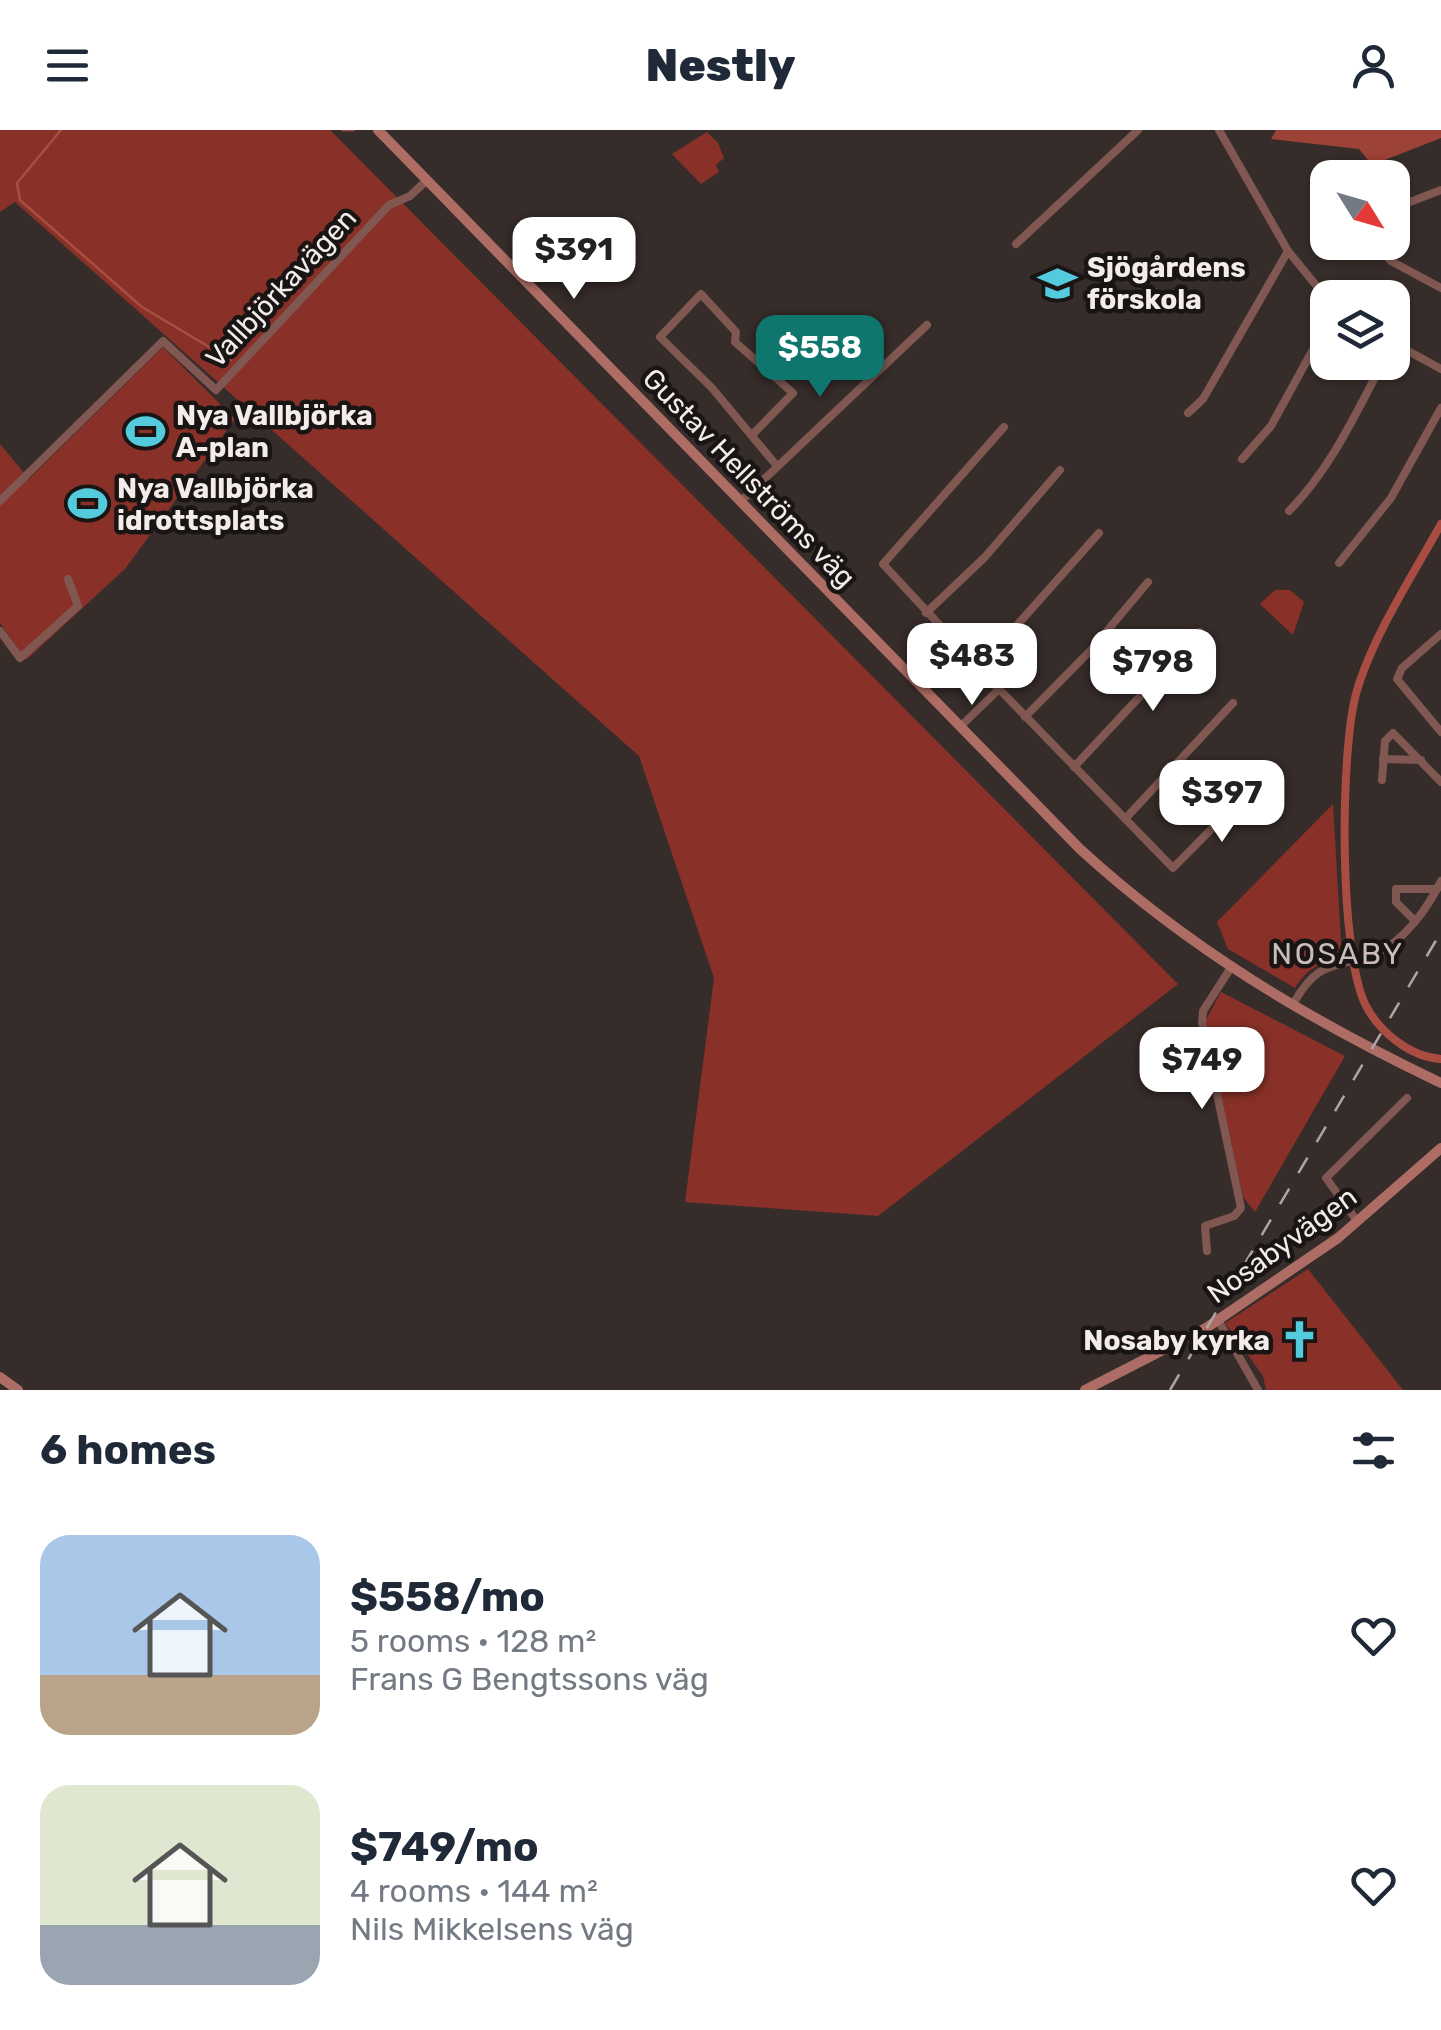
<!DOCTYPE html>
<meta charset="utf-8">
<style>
body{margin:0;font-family:Rubik,sans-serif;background:#f6f6f7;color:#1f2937;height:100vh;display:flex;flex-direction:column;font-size:38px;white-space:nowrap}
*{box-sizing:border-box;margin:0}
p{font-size:32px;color:#747a83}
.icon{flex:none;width:55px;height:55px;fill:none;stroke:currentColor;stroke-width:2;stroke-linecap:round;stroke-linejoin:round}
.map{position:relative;height:1260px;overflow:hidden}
.sheet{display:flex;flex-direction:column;background:#fff;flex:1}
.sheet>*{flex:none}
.needle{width:65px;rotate:127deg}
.fabs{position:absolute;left:1310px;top:30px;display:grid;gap:20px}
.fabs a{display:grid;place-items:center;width:100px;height:100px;border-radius:20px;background:#fff;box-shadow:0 2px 8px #0004;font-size:50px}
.price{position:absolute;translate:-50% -85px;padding:0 22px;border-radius:20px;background:#fff;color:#222;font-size:32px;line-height:65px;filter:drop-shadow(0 2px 5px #0008)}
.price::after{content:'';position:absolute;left:50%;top:60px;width:30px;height:22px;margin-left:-15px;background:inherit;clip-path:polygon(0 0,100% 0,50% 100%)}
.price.active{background:#0f766e;color:#fff}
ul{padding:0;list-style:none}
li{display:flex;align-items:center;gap:30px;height:250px;padding:0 40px}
li span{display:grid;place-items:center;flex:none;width:280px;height:200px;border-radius:30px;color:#555}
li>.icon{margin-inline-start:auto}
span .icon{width:120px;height:120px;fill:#fffc;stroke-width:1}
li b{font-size:42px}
h2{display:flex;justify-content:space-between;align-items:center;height:120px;padding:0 40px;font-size:42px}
header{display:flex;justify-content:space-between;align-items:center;height:130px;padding:0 40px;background:#fff;font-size:45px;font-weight:800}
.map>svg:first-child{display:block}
.green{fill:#893128}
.forest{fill:#9c4237}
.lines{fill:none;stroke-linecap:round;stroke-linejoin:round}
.stream{stroke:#a94d42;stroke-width:2.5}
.canal{stroke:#a94d42;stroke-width:8}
.street{stroke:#805851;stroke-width:8}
.secondary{stroke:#ae6d64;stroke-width:10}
.rail{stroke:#aea6a4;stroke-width:2.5;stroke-dasharray:18 18;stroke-linecap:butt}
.labels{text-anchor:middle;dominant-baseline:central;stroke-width:9;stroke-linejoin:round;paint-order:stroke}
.poi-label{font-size:28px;font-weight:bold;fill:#f3eceb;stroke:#1a1515;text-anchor:start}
.street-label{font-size:28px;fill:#f3eceb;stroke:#1a1515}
.neighbourhood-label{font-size:30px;letter-spacing:2.5px;fill:#cbbdbb;stroke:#1a1515}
</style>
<header><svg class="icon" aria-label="menu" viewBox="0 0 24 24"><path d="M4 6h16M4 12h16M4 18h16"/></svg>Nestly<svg class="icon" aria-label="person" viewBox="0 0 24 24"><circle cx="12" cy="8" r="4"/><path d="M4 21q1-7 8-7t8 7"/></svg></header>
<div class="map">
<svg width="1441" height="1260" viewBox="0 0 1441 1260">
<rect width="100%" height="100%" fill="#362c2a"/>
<g class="green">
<polygon points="0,0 330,0 1178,854 878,1086 685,1072 714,848 639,626 15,72 0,82"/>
<polygon points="707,2 718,13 724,28 716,35 719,42 701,54 672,24"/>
<polygon points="163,217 235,289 125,439 26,530 0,493 0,314 29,349"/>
<polygon points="1275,460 1290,460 1304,472 1293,505 1260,474"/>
<path d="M1333 674 1342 828C1319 832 1307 839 1295 858L1228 819 1217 792Z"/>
<polygon points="1221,862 1345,926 1255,1082 1243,1067 1205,892"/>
<polygon points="1308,1139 1403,1260 1266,1260 1263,1246 1225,1193"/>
</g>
<polygon class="forest" points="1276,0 1441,0 1441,8 1372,35 1359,19 1271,9"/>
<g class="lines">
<g class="stream">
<polyline points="61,0 17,53 20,70 142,177 231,230"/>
<polyline points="342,0 354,0"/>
</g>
<path class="canal" d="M1441 394C1413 445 1371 509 1356 564 1340 625 1339 818 1365 874 1379 902 1410 927 1441 929"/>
<g class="street">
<polyline points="1219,0 1288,121 1328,170"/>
<polyline points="1392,79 1441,60"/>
<polyline points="1373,112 1391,131 1441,158"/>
<polyline points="1016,114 1138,0"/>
<polyline points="1392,212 1441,239"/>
<polyline points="1188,283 1203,269 1288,121"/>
<polyline points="752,305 793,263 735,212 736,202 701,164 660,207 712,258 777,336"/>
<polyline points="1242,329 1271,296 1328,192"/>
<polyline points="0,371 163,211 216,260 389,75 410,66 427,50"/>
<polyline points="740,372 927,195"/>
<path d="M1289 381C1331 338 1355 285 1383 232"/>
<polyline points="1339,433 1391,368 1441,278"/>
<polyline points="926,483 985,427 1060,340"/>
<polyline points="0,501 20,528 78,476 68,449"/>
<polyline points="1441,504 1402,538 1397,549 1441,602"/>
<polyline points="974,534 1018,494 1099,403"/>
<polyline points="999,559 1173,738 1244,666"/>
<polyline points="1025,587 1091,520 1148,452"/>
<polyline points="961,596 999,559 883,434 1004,297"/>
<polyline points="1383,629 1421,630"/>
<polyline points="1074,637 1200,502"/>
<polyline points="1382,650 1385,611 1393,603 1441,652"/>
<polyline points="1125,689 1233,573"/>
<polyline points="1415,791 1396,772 1396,759 1437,759"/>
<path d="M1293 874C1319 829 1331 840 1374 824 1404 812 1427 779 1441 751"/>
<polyline points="1357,1091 1326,1048 1407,968"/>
<polyline points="1207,1121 1205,1096 1234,1086 1241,1078 1202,893 1203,881 1230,839"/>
<polyline points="1218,1190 1258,1260"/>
</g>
<g class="secondary">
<path d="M378 0 1080 719C1188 818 1309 890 1441 953"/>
<polyline points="0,1247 18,1260"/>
<polyline points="1085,1260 1206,1198 1338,1108 1441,1018"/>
</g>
<polyline class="rail" points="1170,1260 1441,802"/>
</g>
<defs>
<symbol id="school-bare" viewBox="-9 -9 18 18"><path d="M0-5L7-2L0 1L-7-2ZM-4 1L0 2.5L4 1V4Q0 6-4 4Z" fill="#54cadd" stroke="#1a1515" stroke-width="2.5" paint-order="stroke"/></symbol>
<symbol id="stadium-bare" viewBox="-9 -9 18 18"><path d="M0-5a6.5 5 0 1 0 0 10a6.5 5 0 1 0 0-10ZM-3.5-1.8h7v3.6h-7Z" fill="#54cadd" stroke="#1a1515" stroke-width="2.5" paint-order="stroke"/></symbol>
<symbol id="church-bare" viewBox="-9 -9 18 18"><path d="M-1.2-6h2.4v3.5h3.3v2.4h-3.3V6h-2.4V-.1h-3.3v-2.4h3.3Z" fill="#54cadd" stroke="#1a1515" stroke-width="2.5" paint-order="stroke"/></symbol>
</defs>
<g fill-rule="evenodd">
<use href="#school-bare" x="1030" y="126" width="55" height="55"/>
<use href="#stadium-bare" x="118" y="274" width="55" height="55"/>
<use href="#stadium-bare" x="60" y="346" width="55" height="55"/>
<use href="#church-bare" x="1272" y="1182" width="55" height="55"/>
</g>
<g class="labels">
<g class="poi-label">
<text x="1087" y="137">Sjögårdens<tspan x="1087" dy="32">förskola</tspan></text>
<text x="176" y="285">Nya Vallbjörka<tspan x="176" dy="32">A-plan</tspan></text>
<text x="117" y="358">Nya Vallbjörka<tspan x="117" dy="32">idrottsplats</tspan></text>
<text x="1270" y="1210" text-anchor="end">Nosaby kyrka</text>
</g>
<g class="street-label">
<text transform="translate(281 158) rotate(-47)">Vallbjörkavägen</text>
<text transform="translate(749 348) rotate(46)">Gustav Hellströms väg</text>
<text transform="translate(1282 1115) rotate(-36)">Nosabyvägen</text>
</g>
<g class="neighbourhood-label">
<text x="1338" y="824">NOSABY</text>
</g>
</g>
</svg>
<div class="fabs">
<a><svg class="needle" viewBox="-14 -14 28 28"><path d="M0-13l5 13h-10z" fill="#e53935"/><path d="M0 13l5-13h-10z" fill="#747a83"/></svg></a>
<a><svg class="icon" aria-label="layers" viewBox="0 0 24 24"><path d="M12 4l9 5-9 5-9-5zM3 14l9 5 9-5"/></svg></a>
</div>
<b class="price" style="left:574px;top:172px">$391</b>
<b class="price active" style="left:820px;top:270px">$558</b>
<b class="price" style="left:972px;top:578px">$483</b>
<b class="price" style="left:1153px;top:584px">$798</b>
<b class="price" style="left:1222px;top:715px">$397</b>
<b class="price" style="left:1202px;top:982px">$749</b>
</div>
<section class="sheet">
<h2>6 homes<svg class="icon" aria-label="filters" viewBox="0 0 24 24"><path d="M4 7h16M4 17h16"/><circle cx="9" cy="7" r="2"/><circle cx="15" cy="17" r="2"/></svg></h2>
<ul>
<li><span style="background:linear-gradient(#a9c7e8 70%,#b9a48a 0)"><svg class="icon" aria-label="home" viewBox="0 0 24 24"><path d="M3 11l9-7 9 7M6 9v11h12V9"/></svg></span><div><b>$558/mo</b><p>5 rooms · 128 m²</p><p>Frans G Bengtssons väg</p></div><svg class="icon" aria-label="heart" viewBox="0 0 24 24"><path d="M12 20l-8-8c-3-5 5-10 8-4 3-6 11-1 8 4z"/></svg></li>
<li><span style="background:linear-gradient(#dfe7d0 70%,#9aa5b1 0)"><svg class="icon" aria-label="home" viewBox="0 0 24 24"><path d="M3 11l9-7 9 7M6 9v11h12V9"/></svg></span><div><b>$749/mo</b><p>4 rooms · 144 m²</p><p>Nils Mikkelsens väg</p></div><svg class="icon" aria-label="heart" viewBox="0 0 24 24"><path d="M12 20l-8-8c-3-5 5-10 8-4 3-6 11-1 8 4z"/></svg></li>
</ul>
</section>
